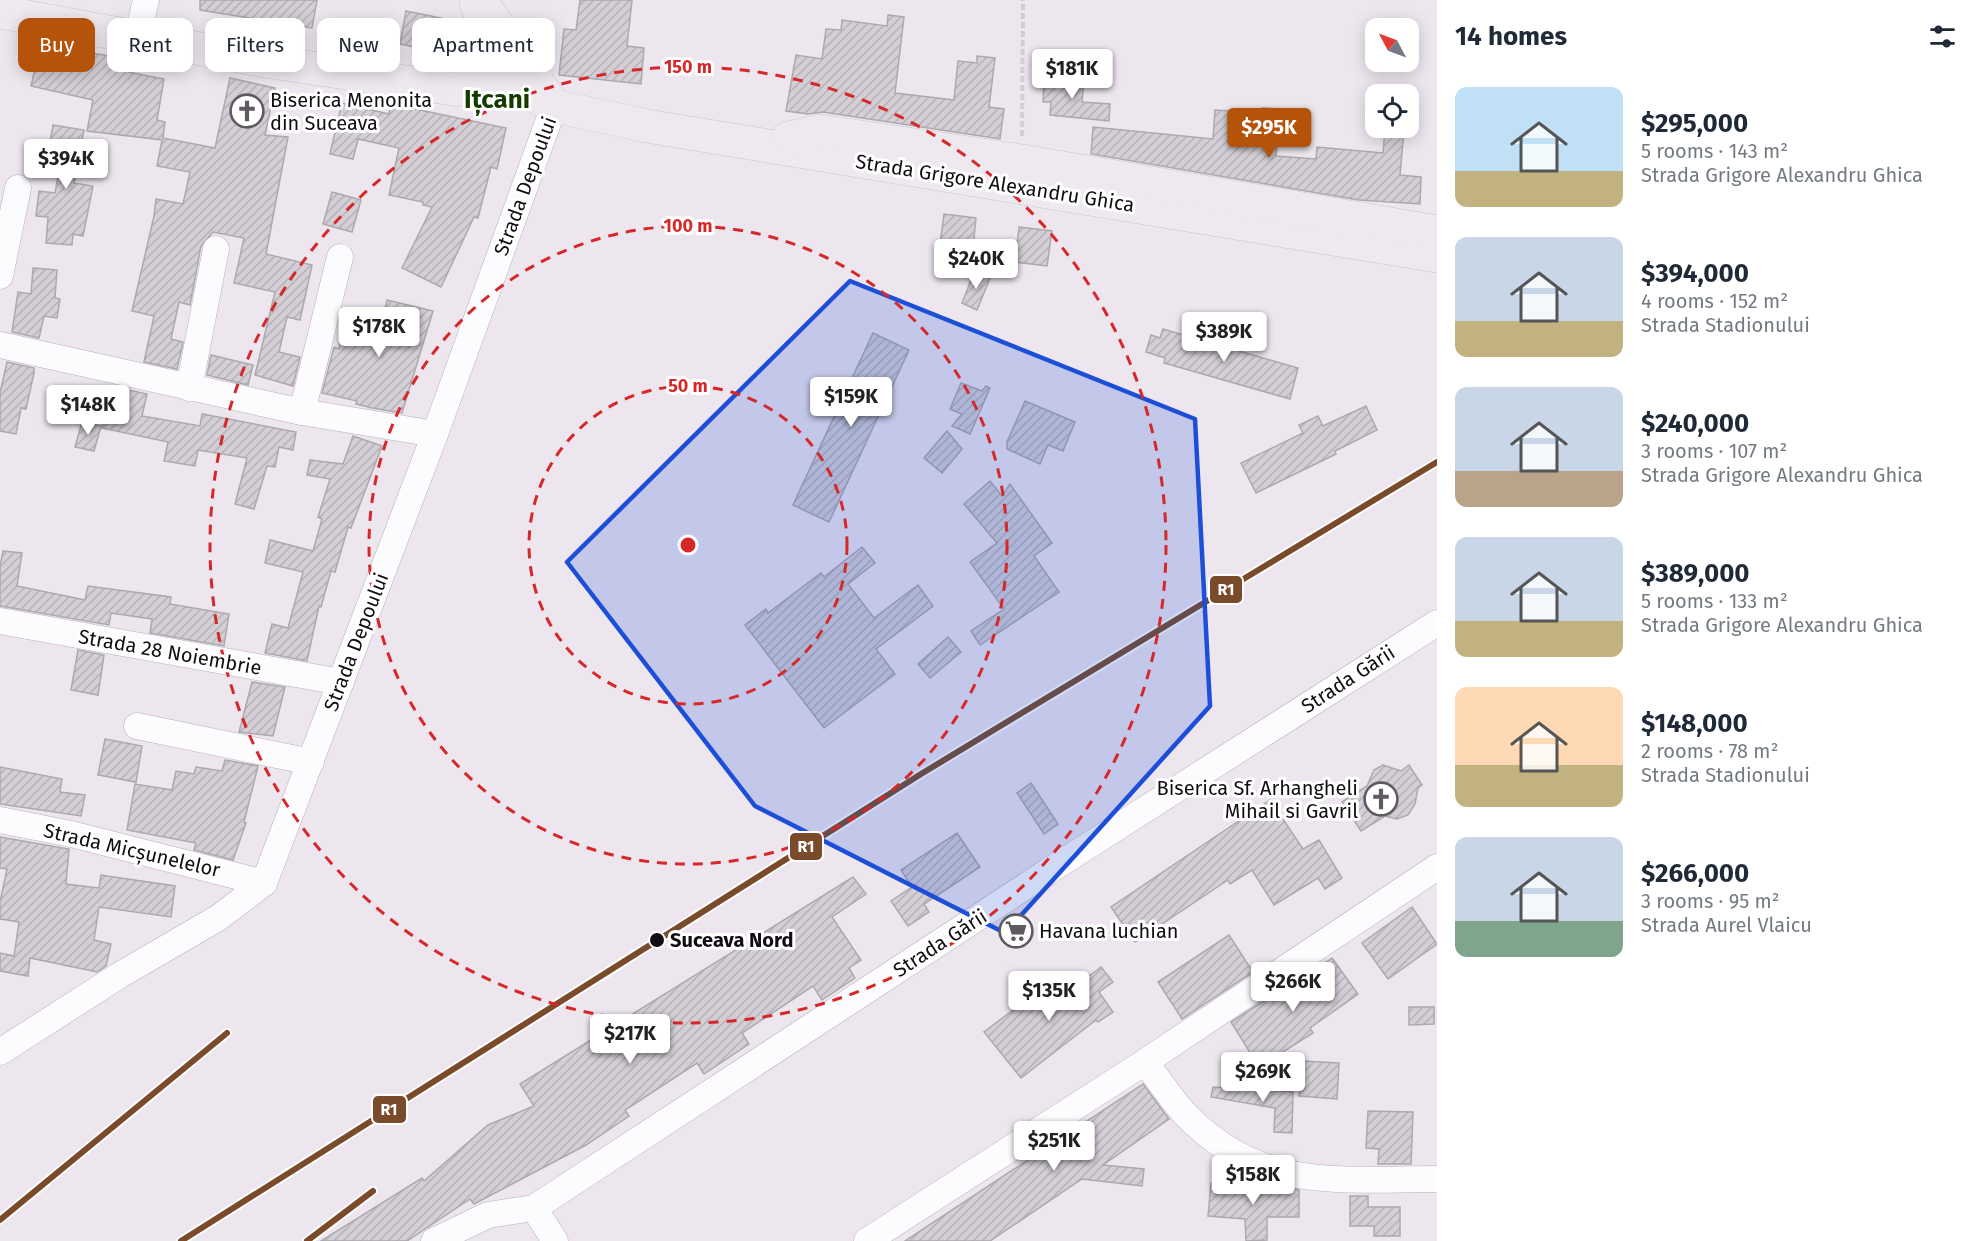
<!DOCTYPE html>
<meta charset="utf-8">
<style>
body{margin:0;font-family:"Fira Sans",sans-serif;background:#f6f6f7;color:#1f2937;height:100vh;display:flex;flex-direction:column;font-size:22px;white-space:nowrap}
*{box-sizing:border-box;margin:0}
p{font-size:20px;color:#747a83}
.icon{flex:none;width:33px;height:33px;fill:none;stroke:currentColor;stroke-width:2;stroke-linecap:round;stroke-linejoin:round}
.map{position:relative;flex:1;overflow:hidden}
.panel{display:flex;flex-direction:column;background:#fff;width:540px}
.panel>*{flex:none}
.top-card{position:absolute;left:18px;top:18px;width:570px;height:54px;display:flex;gap:12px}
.needle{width:39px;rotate:311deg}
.buttons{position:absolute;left:1365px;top:18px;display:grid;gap:12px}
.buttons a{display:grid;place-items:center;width:54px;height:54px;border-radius:12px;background:#fff;box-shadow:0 3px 15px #0003;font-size:30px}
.price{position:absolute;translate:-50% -51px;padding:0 14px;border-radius:6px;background:#fff;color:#222;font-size:20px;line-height:39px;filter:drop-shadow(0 2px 3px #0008)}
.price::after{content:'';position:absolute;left:50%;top:36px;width:18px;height:14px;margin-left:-9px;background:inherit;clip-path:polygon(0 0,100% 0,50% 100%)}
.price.selected{background:#b45309;color:#fff}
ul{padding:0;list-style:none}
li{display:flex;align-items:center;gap:18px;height:150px;padding:0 18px}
li span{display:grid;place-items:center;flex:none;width:168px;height:120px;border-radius:12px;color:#555}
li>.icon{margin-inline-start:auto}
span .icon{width:72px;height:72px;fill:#fffc;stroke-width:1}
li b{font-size:26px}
h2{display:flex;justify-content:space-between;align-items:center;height:72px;padding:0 18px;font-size:26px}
.chip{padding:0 21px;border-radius:12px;background:#fff;box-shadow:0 3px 15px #0003;font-size:21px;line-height:54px}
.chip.selected{background:#b45309;color:#fff}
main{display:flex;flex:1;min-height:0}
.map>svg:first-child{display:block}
.building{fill:url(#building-hatch);stroke:#ada7ae;stroke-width:1.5}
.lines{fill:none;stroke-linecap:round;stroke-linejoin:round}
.minor-casing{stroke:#b5b0b7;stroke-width:27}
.major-casing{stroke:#c9c6ca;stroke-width:34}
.path{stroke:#d0ced0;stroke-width:4;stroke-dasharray:6 3;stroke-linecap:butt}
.minor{stroke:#fcfbfd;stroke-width:26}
.major{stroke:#ede9ef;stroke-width:33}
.rail-1-casing{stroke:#fff;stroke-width:10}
.rail-1{stroke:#7a4b2a;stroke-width:6}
.marked{fill:#1d4ed8;fill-opacity:0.2;stroke:#1d4ed8;stroke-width:4.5;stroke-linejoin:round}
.ring{fill:none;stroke:#d62828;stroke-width:3;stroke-dasharray:10 8}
.stop-dot{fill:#120d13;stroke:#fff;stroke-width:2}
.labels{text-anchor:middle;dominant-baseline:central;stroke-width:6;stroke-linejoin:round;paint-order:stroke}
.poi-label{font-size:20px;fill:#120d13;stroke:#fff;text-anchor:start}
.street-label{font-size:20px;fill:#120d13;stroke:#fff}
.stop-label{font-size:20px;font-weight:bold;fill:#120d13;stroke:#fff;text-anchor:start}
.district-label{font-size:26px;font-weight:bold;fill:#143c00;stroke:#fff}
.centre{fill:#d62828;stroke:#fff;stroke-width:3}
.ring-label{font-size:18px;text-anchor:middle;font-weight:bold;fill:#d62828;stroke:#fff;stroke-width:6;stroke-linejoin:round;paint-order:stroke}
.line-badge{stroke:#fff;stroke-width:2}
.badge-label{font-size:16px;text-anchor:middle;font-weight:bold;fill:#fff}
</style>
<main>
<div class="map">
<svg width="1437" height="1241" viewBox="0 0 1437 1241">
<defs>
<pattern id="building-hatch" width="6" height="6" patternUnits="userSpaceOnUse" patternTransform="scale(1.5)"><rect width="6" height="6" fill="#d4cfd6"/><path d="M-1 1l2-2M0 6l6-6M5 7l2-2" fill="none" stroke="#b5b1b7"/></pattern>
</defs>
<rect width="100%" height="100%" fill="#ede6ef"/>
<g class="building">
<polygon points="200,0 317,0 312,28 200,10"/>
<polygon points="580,0 632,0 627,46 644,48 641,84 559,75 564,29 576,30"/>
<polygon points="406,11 446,19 439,52 400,44"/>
<polygon points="888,15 904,17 895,93 954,100 958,61 977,63 977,56 995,58 989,107 1004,109 1000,139 823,112 808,114 786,111 796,55 822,59 826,29 841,30 842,20 887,26"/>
<polygon points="40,47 91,58 92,53 130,59 128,72 164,79 157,120 165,122 163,138 215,148 230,78 275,88 265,135 288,137 266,254 312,265 300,320 287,317 279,352 300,357 293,386 255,375 275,292 234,283 244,238 213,232 201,246 190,305 179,302 171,339 183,342 177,369 144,362 154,316 132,311 154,216 156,199 183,204 190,172 157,166 162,140 87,131 93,100 31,86"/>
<polygon points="1044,78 1084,80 1082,102 1110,104 1109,121 1050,115 1051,102 1043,102"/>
<polygon points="342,103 389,114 391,104 506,128 497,169 491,167 478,218 474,217 441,287 402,268 432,207 423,205 423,202 389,195 399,148 358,139 353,159 330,154"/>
<polygon points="1262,108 1279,109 1276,156 1316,159 1317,147 1383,153 1385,129 1404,130 1400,175 1421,177 1420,204 1359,200 1091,154 1093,127 1213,139 1215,110 1261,113"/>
<polygon points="53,125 84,130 74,183 93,186 83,236 73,234 72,245 46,243 48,217 36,216 39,191 55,193 62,156 48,154"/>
<polygon points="332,192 361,200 352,232 323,224"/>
<polygon points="944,214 976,218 972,256 939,252"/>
<polygon points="1019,227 1052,231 1047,266 1015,262"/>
<polygon points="33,268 57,270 55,298 60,299 57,318 44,316 39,338 12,332 18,292 31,294"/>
<polygon points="975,270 991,276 977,310 962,303"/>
<polygon points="387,300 433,311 402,413 372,408 356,404 357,401 322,393 334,347 339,349 347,314 382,322"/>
<polygon points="1163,329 1298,368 1290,399 1164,363 1165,358 1146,352 1151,335 1160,338"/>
<polygon points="873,333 909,350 829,522 793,505"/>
<polygon points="211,355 253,365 248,385 207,375"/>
<polygon points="7,362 34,368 34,373 26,409 21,408 16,434 0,431 0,393"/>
<polygon points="961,383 982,391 986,386 990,388 970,434 952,426 962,414 950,409"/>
<polygon points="111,386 147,394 142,416 200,426 202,414 296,432 293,450 279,447 275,467 267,466 254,509 235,504 247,458 198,450 195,466 164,461 168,442 102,428"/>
<polygon points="1025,401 1075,422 1063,451 1048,445 1040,464 1007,449 1007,442"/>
<polygon points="1366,406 1377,430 1335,451 1336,454 1256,493 1241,463 1303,433 1299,425 1318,416 1323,426"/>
<polygon points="82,422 101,426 94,451 75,447"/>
<polygon points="947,431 962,449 942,473 924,458"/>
<polygon points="353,436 382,446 351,528 348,527 335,572 331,571 321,607 319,606 307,661 265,653 272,624 288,628 303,572 265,563 270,540 313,551 322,519 318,517 330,479 307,475 310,460 343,464"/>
<polygon points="990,481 1002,496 1010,484 1052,543 1034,556 1059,592 980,645 971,631 1004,609 970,562 997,543 964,504"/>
<polygon points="862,547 875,563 848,584 874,618 918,585 933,606 876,649 895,674 824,728 745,625 766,609 768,613 821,573 824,577"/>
<polygon points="3,551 22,553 17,586 85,600 88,586 171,597 170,604 229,614 224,646 150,633 152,619 111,613 109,625 0,606 0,566"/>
<polygon points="948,637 961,652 930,678 918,664"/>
<polygon points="78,650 104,655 98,695 71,690"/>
<polygon points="252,682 285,687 273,736 239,732"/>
<polygon points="105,739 142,746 136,782 98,775"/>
<polygon points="225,760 258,766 244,822 246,823 233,860 194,850 196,843 127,830 135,784 172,790 176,771 194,774 196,767 222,771"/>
<polygon points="1383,765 1401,771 1409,765 1422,785 1418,788 1415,804 1408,815 1397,819 1385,816 1361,831 1342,802 1367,786 1374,770"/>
<polygon points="0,767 62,779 60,792 85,795 81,816 0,804"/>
<polygon points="1031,783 1058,824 1044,834 1017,793"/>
<polygon points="1270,800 1303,849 1319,840 1342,878 1325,889 1318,878 1274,905 1252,870 1230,884 1228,880 1135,942 1111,907"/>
<polygon points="957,833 980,867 924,904 929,912 908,926 891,901 912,887 901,870"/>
<polygon points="0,837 69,849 66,884 99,888 101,875 175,886 171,917 99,907 94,940 111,944 106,966 97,972 30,958 28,976 0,971 0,953 14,956 19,922 0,919 0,902 7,869 0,868"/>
<polygon points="853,877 866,894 832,917 861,960 849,968 855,978 822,1000 813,986 742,1033 749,1044 704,1074 697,1063 625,1110 629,1116 586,1145 474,1204 470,1199 407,1241 321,1241 422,1178 424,1181 488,1125 534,1106 520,1084"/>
<polygon points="1412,907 1437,944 1388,979 1362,943"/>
<polygon points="1229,935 1253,972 1182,1019 1158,982"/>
<polygon points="1332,958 1358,994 1310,1028 1313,1033 1259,1067 1231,1022 1270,997 1273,1001"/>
<polygon points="1101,967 1113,982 1099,992 1113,1012 1098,1022 1096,1020 1021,1078 984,1032 1033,995 1036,999 1056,984 1064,995"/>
<polygon points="1409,1007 1434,1007 1434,1024 1409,1025"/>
<polygon points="1301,1061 1339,1063 1337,1099 1299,1096"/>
<polygon points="1143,1084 1169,1119 1103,1165 1144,1169 1142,1186 1082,1179 990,1241 905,1241"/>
<polygon points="1213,1087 1293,1092 1292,1133 1274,1132 1275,1108 1211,1097"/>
<polygon points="1368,1111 1413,1112 1411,1164 1378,1164 1379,1149 1366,1148"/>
<polygon points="1211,1183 1248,1187 1282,1187 1299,1190 1299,1217 1267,1217 1267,1240 1246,1241 1245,1219 1208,1216"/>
<polygon points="1350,1196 1368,1196 1368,1207 1400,1207 1400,1236 1374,1236 1374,1226 1350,1226"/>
</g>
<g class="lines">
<defs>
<g id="minor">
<polyline points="137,38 146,0"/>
<polyline points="0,276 18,188"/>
<polyline points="0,345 302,412 435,434"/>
<polyline points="189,388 216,249"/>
<polyline points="302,412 340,257"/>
<polyline points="0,621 341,682"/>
<polyline points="137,726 311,762"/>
<polyline points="0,820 71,834 264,883"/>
<polyline points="0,1052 120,975 218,918 264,883 435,434 554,106"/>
<path d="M1145 1062C1158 1079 1170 1097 1184 1113 1259 1192 1338 1179 1437 1179"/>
<polyline points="534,1208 555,1241"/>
<polyline points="434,1241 488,1215 534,1208 1058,865 1437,623"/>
<polyline points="867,1241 1145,1062 1437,867"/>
</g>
<g id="major">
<polyline points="480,0 554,106"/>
<polyline points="0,12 265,61 460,90 486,84 503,87 531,94 554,106 647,126 1437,256"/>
<path d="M460 90C488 62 490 38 476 2"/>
<polyline points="788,138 820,131 1022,161 1437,232"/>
</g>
</defs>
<use href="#minor" class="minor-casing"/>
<use href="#major" class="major-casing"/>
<polyline class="path" points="1022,136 1023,0"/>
<use href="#minor" class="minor"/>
<use href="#major" class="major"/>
<defs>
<g id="rail-1">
<polyline points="0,1220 227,1033"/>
<polyline points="181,1241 921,774 1437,462"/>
<polyline points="307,1241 373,1191"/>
</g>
</defs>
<use href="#rail-1" class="rail-1-casing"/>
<use href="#rail-1" class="rail-1"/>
</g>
<path class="marked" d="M850 281 1195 419 1210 706 1005 933 755 806 567 562Z"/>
<g class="ring">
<circle cx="688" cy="545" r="159"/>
<circle cx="688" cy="545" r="319"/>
<circle cx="688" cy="545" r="478"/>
</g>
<defs>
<symbol id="church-ring" viewBox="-11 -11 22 22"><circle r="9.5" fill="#fff" stroke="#5f5960" stroke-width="1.5"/><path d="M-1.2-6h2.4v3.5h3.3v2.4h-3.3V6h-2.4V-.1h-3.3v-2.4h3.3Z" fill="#5f5960"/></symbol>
<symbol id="supermarket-ring" viewBox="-11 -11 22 22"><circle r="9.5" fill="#fff" stroke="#5f5960" stroke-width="1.5"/><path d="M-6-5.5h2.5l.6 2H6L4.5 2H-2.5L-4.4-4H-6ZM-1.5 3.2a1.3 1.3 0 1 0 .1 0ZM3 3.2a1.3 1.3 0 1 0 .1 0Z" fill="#5f5960"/></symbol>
</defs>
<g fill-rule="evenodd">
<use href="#church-ring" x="228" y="92" width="38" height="38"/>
<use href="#church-ring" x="1362" y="780" width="38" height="38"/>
<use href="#supermarket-ring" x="997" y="912" width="38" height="38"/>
</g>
<circle class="stop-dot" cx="657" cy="940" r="8"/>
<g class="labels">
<g class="poi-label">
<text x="270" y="100">Biserica Menonita<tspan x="270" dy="23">din Suceava</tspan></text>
<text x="1358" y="788" text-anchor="end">Biserica Sf. Arhangheli<tspan x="1358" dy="23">Mihail si Gavril</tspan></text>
<text x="1039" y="931">Havana luchian</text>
</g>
<g class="street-label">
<text transform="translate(995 183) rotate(9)">Strada Grigore Alexandru Ghica</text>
<text transform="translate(525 186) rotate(-70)">Strada Depoului</text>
<text transform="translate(356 642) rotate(-69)">Strada Depoului</text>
<text transform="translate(170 652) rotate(10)">Strada 28 Noiembrie</text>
<text transform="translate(1348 679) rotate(-33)">Strada Gării</text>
<text transform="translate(132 850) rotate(13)">Strada Micșunelelor</text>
<text transform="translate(940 943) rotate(-33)">Strada Gării</text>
</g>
<g class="stop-label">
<text x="670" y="940">Suceava Nord</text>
</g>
<g class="district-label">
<text x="497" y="99">Ițcani</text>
</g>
</g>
<circle cx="688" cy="545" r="9" class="centre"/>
<g class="ring-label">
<text x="688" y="73">150 m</text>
<text x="688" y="232">100 m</text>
<text x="688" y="392">50 m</text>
</g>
<g class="line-badge">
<rect x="1209" y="575" width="34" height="29" rx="6" fill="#7a4b2a"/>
<rect x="789" y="832" width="34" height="29" rx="6" fill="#7a4b2a"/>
<rect x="372" y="1095" width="35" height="29" rx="6" fill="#7a4b2a"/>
</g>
<g class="badge-label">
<text x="1226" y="595">R1</text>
<text x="806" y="852">R1</text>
<text x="389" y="1115">R1</text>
</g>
</svg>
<div class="buttons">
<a><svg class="needle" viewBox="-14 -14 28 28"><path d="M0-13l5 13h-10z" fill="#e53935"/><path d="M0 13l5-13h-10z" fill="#747a83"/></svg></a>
<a><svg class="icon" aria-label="locate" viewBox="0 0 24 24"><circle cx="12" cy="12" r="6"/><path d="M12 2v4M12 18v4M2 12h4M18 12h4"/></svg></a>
</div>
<b class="price" style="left:1072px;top:100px">$181K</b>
<b class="price selected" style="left:1269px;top:159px">$295K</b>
<b class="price" style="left:66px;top:190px">$394K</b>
<b class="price" style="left:976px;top:290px">$240K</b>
<b class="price" style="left:379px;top:358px">$178K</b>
<b class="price" style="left:1224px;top:363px">$389K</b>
<b class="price" style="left:851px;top:428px">$159K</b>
<b class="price" style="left:88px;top:436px">$148K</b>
<b class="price" style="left:1293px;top:1013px">$266K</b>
<b class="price" style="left:1049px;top:1022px">$135K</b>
<b class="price" style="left:630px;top:1065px">$217K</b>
<b class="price" style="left:1263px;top:1103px">$269K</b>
<b class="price" style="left:1054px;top:1172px">$251K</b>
<b class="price" style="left:1253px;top:1206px">$158K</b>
<div class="top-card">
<a class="chip selected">Buy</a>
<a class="chip">Rent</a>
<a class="chip">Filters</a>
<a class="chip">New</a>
<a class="chip">Apartment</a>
</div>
</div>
<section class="panel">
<h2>14 homes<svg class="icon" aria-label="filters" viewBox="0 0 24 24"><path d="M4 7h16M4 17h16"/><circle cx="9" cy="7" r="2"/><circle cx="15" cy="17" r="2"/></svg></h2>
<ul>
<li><span style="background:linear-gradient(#bfe0f5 70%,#c2b280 0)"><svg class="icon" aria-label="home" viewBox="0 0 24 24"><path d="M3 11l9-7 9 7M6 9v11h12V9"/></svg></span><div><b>$295,000</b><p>5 rooms · 143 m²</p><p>Strada Grigore Alexandru Ghica</p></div></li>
<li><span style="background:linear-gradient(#c9d6e8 70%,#c2b280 0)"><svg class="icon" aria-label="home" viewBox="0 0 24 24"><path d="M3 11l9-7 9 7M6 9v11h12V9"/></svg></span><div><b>$394,000</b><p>4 rooms · 152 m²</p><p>Strada Stadionului</p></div></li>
<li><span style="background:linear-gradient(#c9d6e8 70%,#b9a48a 0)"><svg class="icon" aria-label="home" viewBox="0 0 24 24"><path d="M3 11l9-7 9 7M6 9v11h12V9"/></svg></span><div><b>$240,000</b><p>3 rooms · 107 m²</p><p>Strada Grigore Alexandru Ghica</p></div></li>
<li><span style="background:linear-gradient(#c9d6e8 70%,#c2b280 0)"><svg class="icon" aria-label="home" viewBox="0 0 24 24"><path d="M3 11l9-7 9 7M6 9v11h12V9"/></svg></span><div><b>$389,000</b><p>5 rooms · 133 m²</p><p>Strada Grigore Alexandru Ghica</p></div></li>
<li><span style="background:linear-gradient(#ffd9b3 65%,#c2b280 0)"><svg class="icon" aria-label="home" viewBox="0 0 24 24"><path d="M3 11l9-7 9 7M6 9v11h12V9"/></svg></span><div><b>$148,000</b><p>2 rooms · 78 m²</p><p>Strada Stadionului</p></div></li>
<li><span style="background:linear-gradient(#c9d6e8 70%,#7fa58c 0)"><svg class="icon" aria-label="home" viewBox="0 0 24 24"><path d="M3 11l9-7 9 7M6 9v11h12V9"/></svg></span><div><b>$266,000</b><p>3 rooms · 95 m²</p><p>Strada Aurel Vlaicu</p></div></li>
</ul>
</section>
</main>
